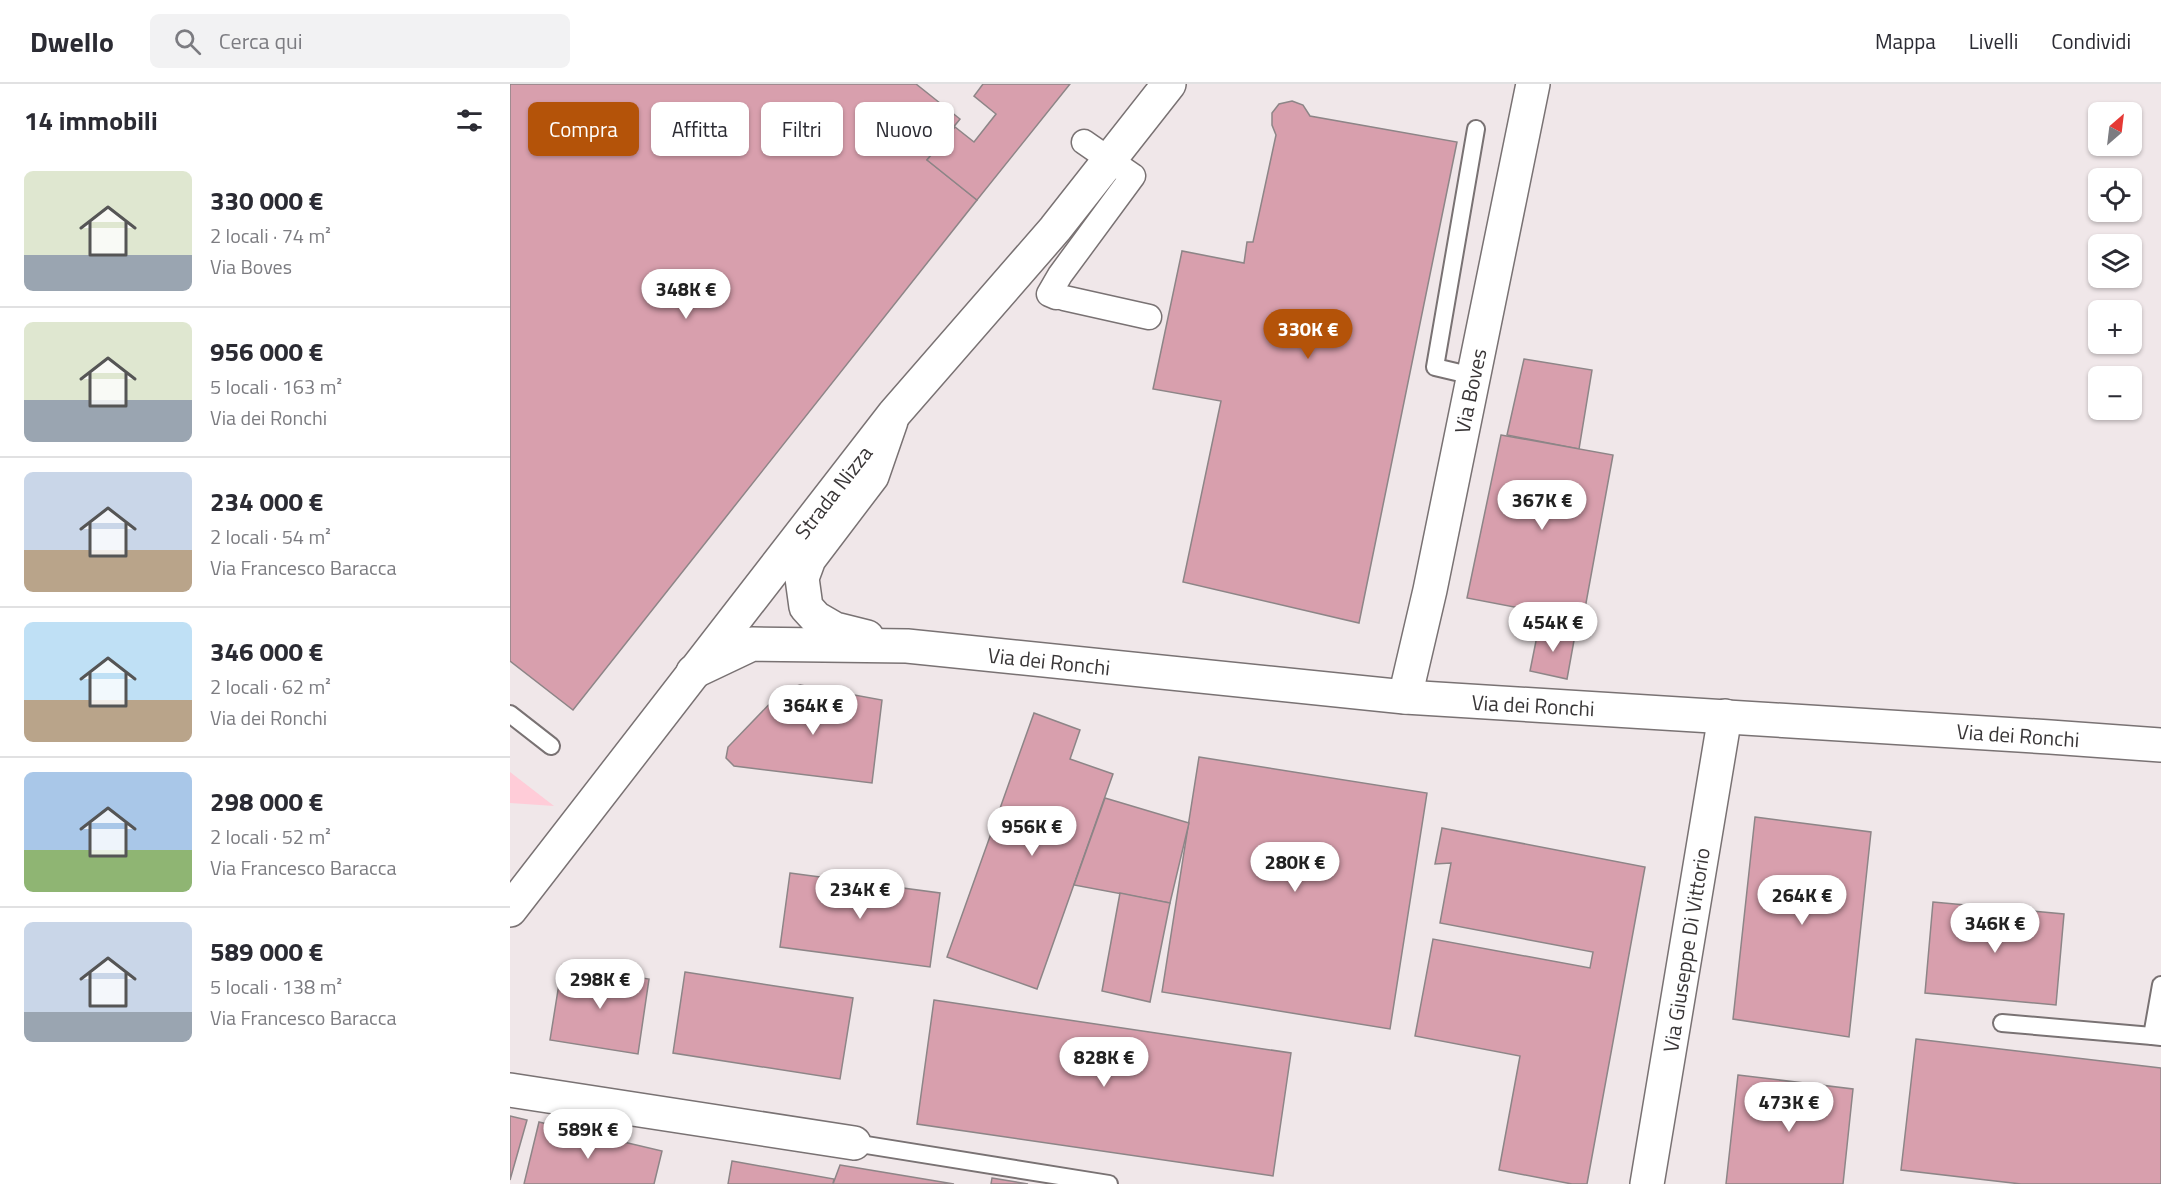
<!DOCTYPE html>
<html lang="it">
<meta charset="utf-8">
<style>
body{margin:0;font-family:"Titillium Web",sans-serif;background:#f2f2f3;color:#2b2b33;height:100vh;display:flex;flex-direction:column;font-size:22px;white-space:nowrap}
*{box-sizing:border-box;margin:0}
p{font-size:20px;color:#7c7c81}
.icon{flex:none;width:33px;height:33px;fill:none;stroke:currentColor;stroke-width:2;stroke-linecap:round;stroke-linejoin:round}
.map{position:relative;flex:1;overflow:hidden}
.drawer{display:flex;flex-direction:column;background:#fff;width:510px}
.drawer>*{flex:none}
.banner{position:absolute;left:18px;top:18px;width:570px;height:54px;display:flex;gap:12px}
.needle{width:39px;rotate:28deg}
.tools{position:absolute;left:1578px;top:18px;display:grid;gap:12px}
.tools a{display:grid;place-items:center;width:54px;height:54px;border-radius:9px;background:#fff;box-shadow:0 2px 4px #0004;font-size:30px}
.price{position:absolute;translate:-50% -51px;padding:0 14px;border-radius:21px;background:#fff;color:#222;font-size:20px;line-height:39px;filter:drop-shadow(0 2px 3px #0008)}
.price::after{content:'';position:absolute;left:50%;top:36px;width:18px;height:14px;margin-left:-9px;background:inherit;clip-path:polygon(0 0,100% 0,50% 100%)}
.price.active{background:#b45309;color:#fff}
ul{padding:0;list-style:none}
li{display:flex;align-items:center;gap:18px;height:150px;padding:0 24px}
li+li{border-top:2px solid #e1e1e2}
li span{display:grid;place-items:center;flex:none;width:168px;height:120px;border-radius:9px;color:#555}
li>.icon{margin-inline-start:auto}
span .icon{width:72px;height:72px;fill:#fffc;stroke-width:1}
li b{font-size:26px}
h2{display:flex;justify-content:space-between;align-items:center;height:72px;padding:0 24px;font-size:26px}
.chip{padding:0 21px;border-radius:9px;background:#fff;box-shadow:0 2px 4px #0004;font-size:21px;line-height:54px}
.chip.active{background:#b45309;color:#fff}
header{display:flex;align-items:center;gap:36px;box-sizing:border-box;height:84px;padding:0 30px;background:#fff;border-bottom:2px solid #e1e1e2}
header strong{font-size:28px}
nav{display:flex;gap:33px;margin-inline-start:auto;font-size:21px}
.search{width:420px;height:54px;background:#f2f2f3;display:flex;align-items:center;gap:15px;box-sizing:border-box;padding:0 21px;border-radius:9px;color:#7c7c81;font-size:22px}
main{display:flex;flex:1;min-height:0}
.map>svg:first-child{display:block}
.green{fill:#ffccd8}
.building{fill:#d89fad;stroke:#8d8587;stroke-width:1.5}
.lines{fill:none;stroke-linecap:round;stroke-linejoin:round}
.service-casing{stroke:#797273;stroke-width:20}
.pedestrian-casing{stroke:#797273;stroke-width:27}
.minor-casing{stroke:#797273;stroke-width:36}
.tertiary-casing{stroke:#797273;stroke-width:36}
.service{stroke:#fff;stroke-width:16}
.pedestrian{stroke:#fff;stroke-width:24}
.minor{stroke:#fff;stroke-width:33}
.tertiary{stroke:#fff;stroke-width:33}
.labels{text-anchor:middle;dominant-baseline:central;stroke-width:6;stroke-linejoin:round;paint-order:stroke}
.street-label{font-size:21px;fill:#393637;stroke:#fff}
</style>
<header>
<strong>Dwello</strong>
<div class="search"><svg class="icon" aria-label="search" viewBox="0 0 24 24"><circle cx="10" cy="10" r="6"/><path d="M15 15l6 6"/></svg>Cerca qui</div>
<nav><a>Mappa</a><a>Livelli</a><a>Condividi</a></nav>
</header>
<main>
<section class="drawer">
<h2>14 immobili<svg class="icon" aria-label="filters" viewBox="0 0 24 24"><path d="M4 7h16M4 17h16"/><circle cx="9" cy="7" r="2"/><circle cx="15" cy="17" r="2"/></svg></h2>
<ul>
<li><span style="background:linear-gradient(#dfe7d0 70%,#9aa5b1 0)"><svg class="icon" aria-label="home" viewBox="0 0 24 24"><path d="M3 11l9-7 9 7M6 9v11h12V9"/></svg></span><div><b>330 000 €</b><p>2 locali · 74 m²</p><p>Via Boves</p></div></li>
<li><span style="background:linear-gradient(#dfe7d0 65%,#9aa5b1 0)"><svg class="icon" aria-label="home" viewBox="0 0 24 24"><path d="M3 11l9-7 9 7M6 9v11h12V9"/></svg></span><div><b>956 000 €</b><p>5 locali · 163 m²</p><p>Via dei Ronchi</p></div></li>
<li><span style="background:linear-gradient(#c9d6e8 65%,#b9a48a 0)"><svg class="icon" aria-label="home" viewBox="0 0 24 24"><path d="M3 11l9-7 9 7M6 9v11h12V9"/></svg></span><div><b>234 000 €</b><p>2 locali · 54 m²</p><p>Via Francesco Baracca</p></div></li>
<li><span style="background:linear-gradient(#bfe0f5 65%,#b9a48a 0)"><svg class="icon" aria-label="home" viewBox="0 0 24 24"><path d="M3 11l9-7 9 7M6 9v11h12V9"/></svg></span><div><b>346 000 €</b><p>2 locali · 62 m²</p><p>Via dei Ronchi</p></div></li>
<li><span style="background:linear-gradient(#a9c7e8 65%,#8fb573 0)"><svg class="icon" aria-label="home" viewBox="0 0 24 24"><path d="M3 11l9-7 9 7M6 9v11h12V9"/></svg></span><div><b>298 000 €</b><p>2 locali · 52 m²</p><p>Via Francesco Baracca</p></div></li>
<li><span style="background:linear-gradient(#c9d6e8 75%,#9aa5b1 0)"><svg class="icon" aria-label="home" viewBox="0 0 24 24"><path d="M3 11l9-7 9 7M6 9v11h12V9"/></svg></span><div><b>589 000 €</b><p>5 locali · 138 m²</p><p>Via Francesco Baracca</p></div></li>
</ul>
</section>
<div class="map">
<svg width="1651" height="1100" viewBox="0 0 1651 1100">
<rect width="100%" height="100%" fill="#f0e7e9"/>
<polygon class="green" points="0,688 44,722 0,719"/>
<g class="building">
<polygon points="0,0 406,0 450,35 417,76 467,116 63,626 0,577"/>
<polygon points="473,0 560,0 467,116 417,76 445,43 464,58 486,30 464,12"/>
<polygon points="782,17 793,21 800,32 947,58 849,539 673,498 711,317 643,305 672,167 734,179 737,158 743,158 766,51 762,41 762,29 769,20"/>
<polygon points="1014,275 1082,286 1069,365 997,351"/>
<polygon points="991,351 1103,371 1070,552 1029,542 1031,528 957,514"/>
<polygon points="1029,542 1065,551 1057,595 1020,587"/>
<polygon points="290,601 372,616 362,699 224,682 216,674 218,663 273,606"/>
<polygon points="524,629 570,646 560,675 603,690 527,905 437,873"/>
<polygon points="689,673 917,709 880,945 652,908"/>
<polygon points="595,714 679,739 660,819 564,801"/>
<polygon points="1245,733 1361,748 1339,953 1223,935"/>
<polygon points="932,744 1135,783 1077,1100 1062,1100 989,1086 1010,972 905,952 923,855 1080,884 1083,868 930,839 941,779 925,780"/>
<polygon points="280,789 430,809 420,883 270,863"/>
<polygon points="610,809 660,819 640,918 592,907"/>
<polygon points="1423,818 1554,830 1546,921 1415,909"/>
<polygon points="52,881 139,895 128,970 40,956"/>
<polygon points="175,888 343,914 330,995 163,969"/>
<polygon points="424,916 781,969 763,1092 407,1040"/>
<polygon points="1406,955 1651,984 1651,1100 1511,1100 1391,1086"/>
<polygon points="1228,991 1343,1005 1333,1100 1216,1100"/>
<polygon points="0,1032 17,1036 0,1096"/>
<polygon points="29,1038 152,1067 144,1100 14,1100"/>
<polygon points="222,1077 324,1095 323,1100 218,1100"/>
<polygon points="330,1081 444,1100 323,1100"/>
<polygon points="482,1094 518,1100 481,1100"/>
</g>
<g class="lines">
<defs>
<g id="service">
<polyline points="963,292 925,283 966,45"/>
<polyline points="0,630 41,662"/>
<polyline points="1651,901 1642,952 1651,953"/>
<polyline points="1492,939 1642,952"/>
<polyline points="344,1059 599,1100"/>
</g>
<g id="pedestrian">
<polyline points="546,213 539,210 550,191 623,92 574,58"/>
<polyline points="554,214 639,233"/>
</g>
<g id="minor">
<polyline points="357,553 325,545 306,534 296,523 292,494 299,475 362,392 381,337"/>
<polyline points="183,588 242,560 397,562 895,613 1540,653 1651,661"/>
<polyline points="895,613 920,506 1023,0"/>
<polyline points="0,1006 344,1059"/>
<polyline points="1137,1100 1215,632"/>
</g>
<polyline id="tertiary" points="0,826 384,330 545,145 659,0"/>
</defs>
<use href="#service" class="service-casing"/>
<use href="#pedestrian" class="pedestrian-casing"/>
<use href="#minor" class="minor-casing"/>
<use href="#tertiary" class="tertiary-casing"/>
<use href="#service" class="service"/>
<use href="#pedestrian" class="pedestrian"/>
<use href="#minor" class="minor"/>
<use href="#tertiary" class="tertiary"/>
</g>
<g class="labels">
<g class="street-label">
<text transform="translate(960 307) rotate(-78)">Via Boves</text>
<text transform="translate(323 408) rotate(-52)">Strada Nizza</text>
<text transform="translate(539 577) rotate(6)">Via dei Ronchi</text>
<text transform="translate(1023 621) rotate(3)">Via dei Ronchi</text>
<text transform="translate(1508 651) rotate(4)">Via dei Ronchi</text>
<text transform="translate(1176 866) rotate(-81)">Via Giuseppe Di Vittorio</text>
</g>
</g>
</svg>
<div class="tools">
<a><svg class="needle" viewBox="-14 -14 28 28"><path d="M0-13l5 13h-10z" fill="#e53935"/><path d="M0 13l5-13h-10z" fill="#7c7c81"/></svg></a>
<a><svg class="icon" aria-label="locate" viewBox="0 0 24 24"><circle cx="12" cy="12" r="6"/><path d="M12 2v4M12 18v4M2 12h4M18 12h4"/></svg></a>
<a><svg class="icon" aria-label="layers" viewBox="0 0 24 24"><path d="M12 4l9 5-9 5-9-5zM3 14l9 5 9-5"/></svg></a>
<a>+</a>
<a>−</a>
</div>
<b class="price" style="left:176px;top:236px">348K €</b>
<b class="price active" style="left:798px;top:276px">330K €</b>
<b class="price" style="left:1032px;top:447px">367K €</b>
<b class="price" style="left:1043px;top:569px">454K €</b>
<b class="price" style="left:303px;top:652px">364K €</b>
<b class="price" style="left:522px;top:773px">956K €</b>
<b class="price" style="left:785px;top:809px">280K €</b>
<b class="price" style="left:350px;top:836px">234K €</b>
<b class="price" style="left:1292px;top:842px">264K €</b>
<b class="price" style="left:1485px;top:870px">346K €</b>
<b class="price" style="left:90px;top:926px">298K €</b>
<b class="price" style="left:594px;top:1004px">828K €</b>
<b class="price" style="left:1279px;top:1049px">473K €</b>
<b class="price" style="left:78px;top:1076px">589K €</b>
<div class="banner">
<a class="chip active">Compra</a>
<a class="chip">Affitta</a>
<a class="chip">Filtri</a>
<a class="chip">Nuovo</a>
</div>
</div>
</main>
